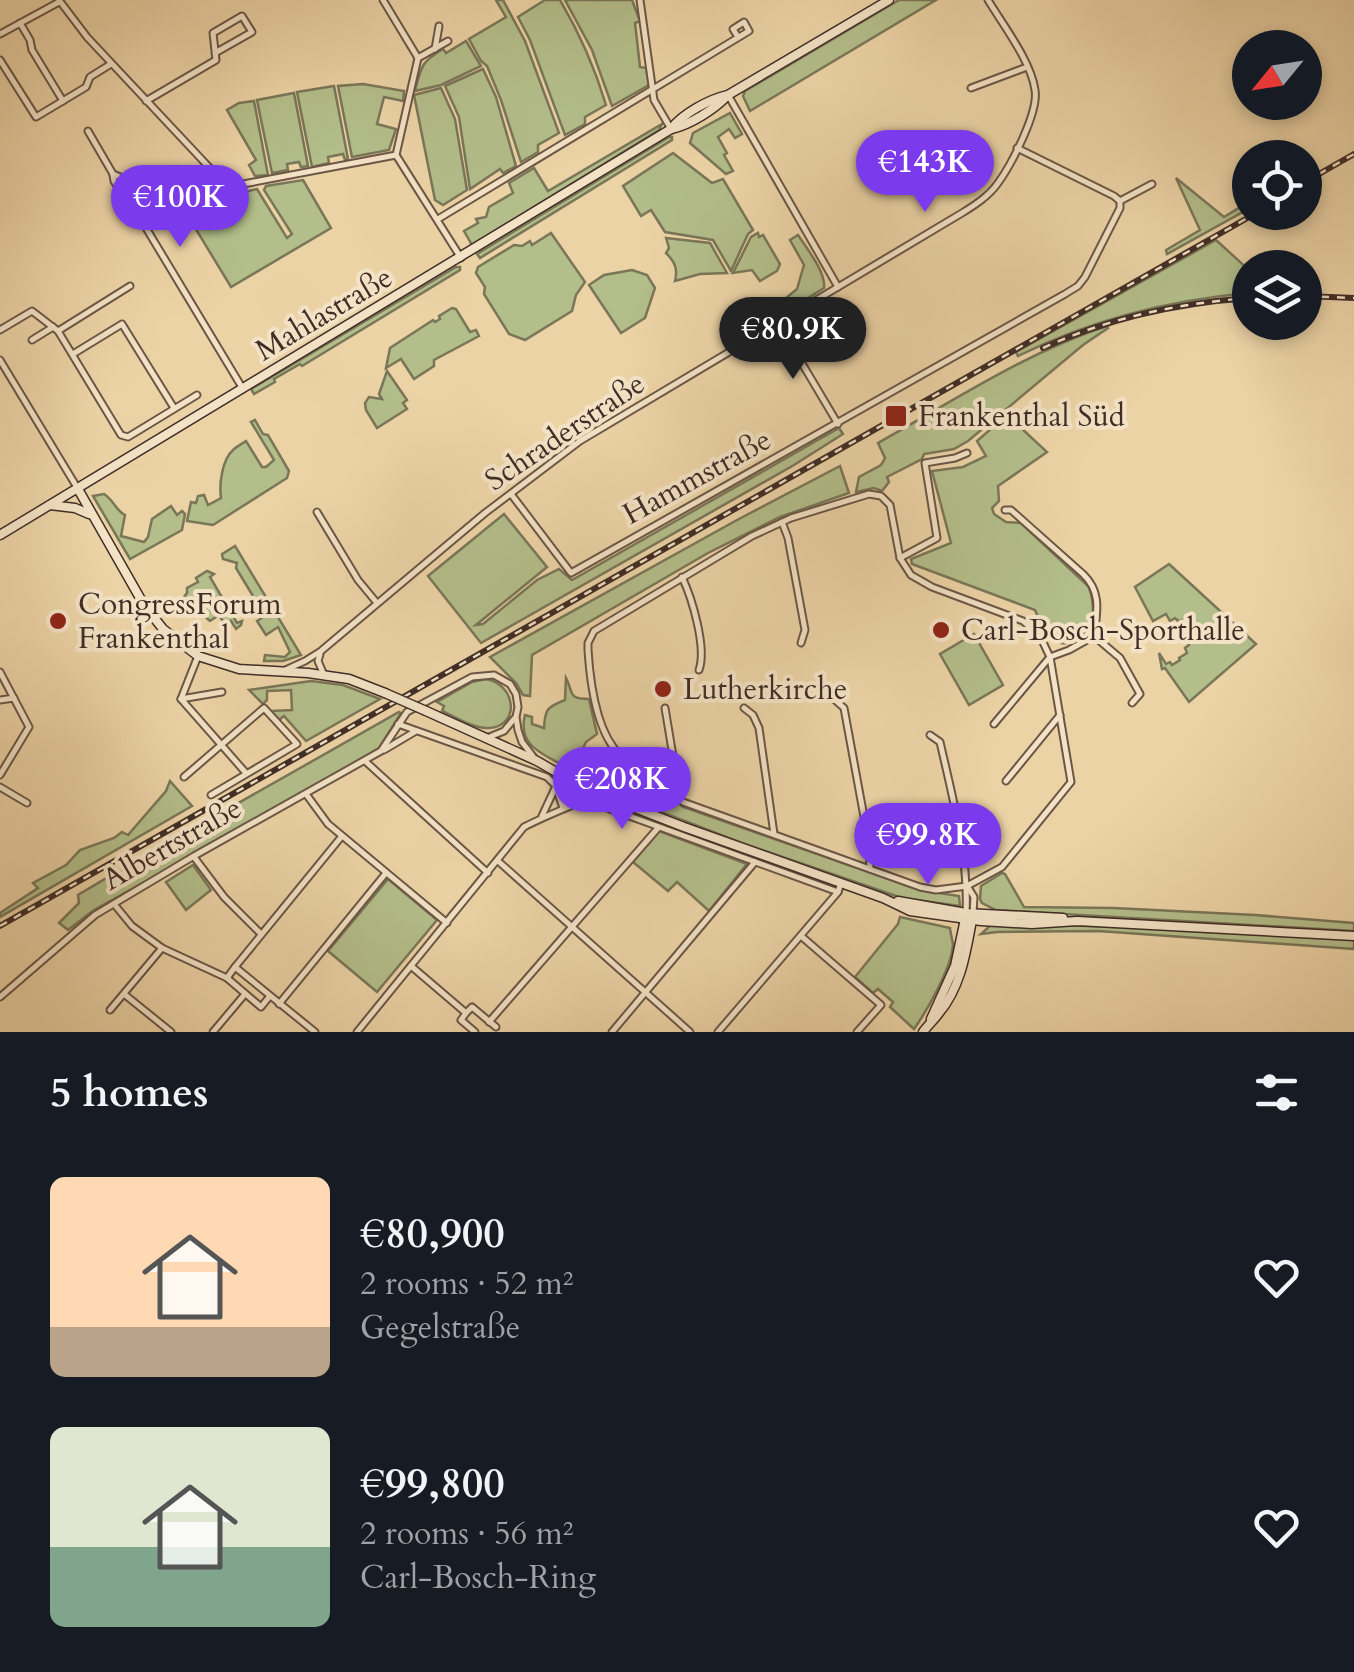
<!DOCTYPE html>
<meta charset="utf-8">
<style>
body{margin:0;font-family:Cardo,serif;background:#20242c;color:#f1f3f6;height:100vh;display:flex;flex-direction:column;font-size:38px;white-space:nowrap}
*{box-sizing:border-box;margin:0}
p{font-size:32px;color:#9ea1a6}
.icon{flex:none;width:55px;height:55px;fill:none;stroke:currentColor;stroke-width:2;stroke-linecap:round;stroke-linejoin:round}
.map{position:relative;height:1032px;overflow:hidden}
.side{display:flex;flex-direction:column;background:#171b24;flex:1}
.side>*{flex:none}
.needle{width:65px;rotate:240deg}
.tools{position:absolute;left:1232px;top:30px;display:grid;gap:20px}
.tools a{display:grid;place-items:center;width:90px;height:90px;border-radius:50%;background:#171b24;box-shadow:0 5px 15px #0003;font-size:50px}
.price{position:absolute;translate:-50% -85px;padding:0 22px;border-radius:35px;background:#7c3aed;color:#fff;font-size:32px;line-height:65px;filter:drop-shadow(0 2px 5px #0008)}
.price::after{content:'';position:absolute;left:50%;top:60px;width:30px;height:22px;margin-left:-15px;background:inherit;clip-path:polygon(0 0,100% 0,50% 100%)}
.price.on{background:#222;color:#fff}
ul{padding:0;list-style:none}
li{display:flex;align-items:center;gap:30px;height:250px;padding:0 50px}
li span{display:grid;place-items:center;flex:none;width:280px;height:200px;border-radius:15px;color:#555}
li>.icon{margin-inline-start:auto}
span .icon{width:120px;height:120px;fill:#fffc;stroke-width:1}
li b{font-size:42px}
h2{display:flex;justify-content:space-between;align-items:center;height:120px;padding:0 50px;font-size:42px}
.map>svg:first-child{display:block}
.green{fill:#b3be8a;stroke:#7a7658;stroke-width:2.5}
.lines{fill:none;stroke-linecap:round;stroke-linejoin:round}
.street-casing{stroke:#6b5646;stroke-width:9}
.secondary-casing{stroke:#402d26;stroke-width:11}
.street{stroke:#f3e2c5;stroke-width:5}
.secondary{stroke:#f3e2c5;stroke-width:8}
.rail-casing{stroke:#402d26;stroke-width:6}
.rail{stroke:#f3e2c5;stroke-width:2.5;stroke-dasharray:8;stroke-linecap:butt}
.secondary-bridge-casing{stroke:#402d26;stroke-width:11;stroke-linecap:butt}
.secondary-bridge{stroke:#f3e2c5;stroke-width:8}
.poi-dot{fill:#8f2418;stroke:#f3e2c5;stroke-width:4}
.labels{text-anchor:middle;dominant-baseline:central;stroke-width:8;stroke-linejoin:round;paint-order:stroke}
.street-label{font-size:30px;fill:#402d26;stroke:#f3e2c5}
.poi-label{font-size:30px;fill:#402d26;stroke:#f3e2c5;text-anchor:start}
</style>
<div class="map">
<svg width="1354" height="1032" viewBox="0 0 1354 1032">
<rect width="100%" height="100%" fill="#ecd3a6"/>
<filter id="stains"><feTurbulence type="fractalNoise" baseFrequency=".002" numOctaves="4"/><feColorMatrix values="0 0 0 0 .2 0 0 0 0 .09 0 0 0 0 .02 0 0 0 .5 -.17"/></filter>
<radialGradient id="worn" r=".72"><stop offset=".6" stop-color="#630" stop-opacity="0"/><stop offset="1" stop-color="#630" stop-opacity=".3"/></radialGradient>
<g class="green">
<polygon points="496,0 503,0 525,41 559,133 538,145 538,152 521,162 501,100 487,66 481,61 469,39 506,17"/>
<path d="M545 0H560C580 34 595 68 606 105L585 117V124L565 135 530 40 518 17Z"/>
<polygon points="565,0 632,0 640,21 635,23 640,67 646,68 649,85 612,106 592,50"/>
<polygon points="899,0 936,0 750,111 743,96 745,91"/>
<path d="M466 41 481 66 441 85 415 91C421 67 421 62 443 49L446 53Z"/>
<polygon points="483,69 496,97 516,166 503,173 500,169 470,189 459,117 445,86"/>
<polygon points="363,84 404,91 403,101 384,97 377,124 396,129 389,150 352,157 338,86"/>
<polygon points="334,86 348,159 345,160 343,154 328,157 329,163 312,167 297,92"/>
<polygon points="441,88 455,119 467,190 443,205 435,200 414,95"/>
<polygon points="294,93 308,166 301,167 299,162 287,164 288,170 272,173 257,100"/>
<polygon points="254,101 268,175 255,176 249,165 256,160 227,110 239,103"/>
<polygon points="730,113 742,134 735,138 729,129 718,137 727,153 724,155 733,171 726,174 690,143 693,133"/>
<polygon points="662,124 659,130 472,245 464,231 478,223 476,219 486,217 489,207 513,193 509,183 534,168 548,191"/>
<polygon points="669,137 672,137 672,140 480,258 477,254"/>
<polygon points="673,153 712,183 723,179 753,230 748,234 731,271 713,240 665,232 651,210 641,216 623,186"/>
<polygon points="1176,178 1224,217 1250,201 1250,208 1167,254 1166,250 1200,230"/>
<polygon points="303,180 331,228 231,287 180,203 212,182 220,198 198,212 208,229 213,226 207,211 236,194 257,189 287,238 292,234 264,190 266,186"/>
<polygon points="551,233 585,282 576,295 572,311 525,340 509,334 484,294 485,287 476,273 478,267 514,245 522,246 530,241 532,245"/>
<polygon points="758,233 759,237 763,235 780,264 777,271 760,281 752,270 733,273 751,237"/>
<path d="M798 235C807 249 826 272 824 288L792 308 786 298 797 289 804 265 790 240Z"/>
<path d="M666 238 710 243 727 273 700 274 675 281C678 269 675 262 666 253L669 248Z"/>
<path d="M1216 240 1250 271V293C1168 300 1091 320 1018 356L1016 352Z"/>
<polygon points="456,267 460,267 460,270 302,366 300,364 274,379 275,382 254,394 251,389"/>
<polygon points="632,270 647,275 655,288 645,318 621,333 589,285 604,275"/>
<polygon points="452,308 456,309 470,332 476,330 479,336 434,360 434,366 414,379 401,359 386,368 390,348 433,320 435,322 440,319 439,316"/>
<path d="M1107 326 1108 328 1083 345 968 441 954 449 924 454 922 459 887 477 889 482 882 491 874 488 856 492 859 477 881 465 885 458 878 443C953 401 1025 353 1107 326Z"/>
<polygon points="387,371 407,400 403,403 407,409 377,428 366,410 365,403 369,397 382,399 379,394"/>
<path d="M1007 415 1047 452 998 486 999 501 992 508 994 514 1006 522 1021 523 1088 586C1093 596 1095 614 1090 625 1085 641 1063 649 1051 638 1043 630 1039 619 1035 610L912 564 911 559 951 543 932 471 963 467 986 456 977 441Z"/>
<path d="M255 420 263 434 268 435 289 471 287 478 213 525 187 521 191 502 196 503 198 496 204 495 208 505 221 498C219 484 222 460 233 450 237 446 242 444 246 441L262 467H266L274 460 251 422Z"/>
<polygon points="839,428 843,434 794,465 481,643 428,576 504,514 547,567 476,625 483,624 537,580 559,569 572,580"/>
<polygon points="840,466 849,493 780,517 708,553 532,655 530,696 523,695 516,683 490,657 737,520"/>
<path d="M104 494C114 500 115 510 125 515L121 536 144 542 148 537 152 519 171 506 177 515 182 511 185 514 182 530 130 559 93 496Z"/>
<polygon points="235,546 301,655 283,661 264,661 265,655 285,657 290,652 278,627 266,635 257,621 269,613 262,602 256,601 236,568 237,563 223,559 222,554"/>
<polygon points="1169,564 1256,644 1189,702 1165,668 1162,669 1159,653 1166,664 1170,662 1172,665 1180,660 1179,658 1187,653 1185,648 1189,645 1187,641 1192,637 1182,620 1178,621 1175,618 1170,621 1166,614 1153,621 1135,587"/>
<polygon points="207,571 214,574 210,577 237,623 242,621 241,625 236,629 231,621 224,623 219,615 210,621 183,598 187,593 187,588 198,582 196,578"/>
<polygon points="974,634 1003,685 969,705 940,654"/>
<path d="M566 678C574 693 567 699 589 699L597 734 586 742 572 771C550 755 516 750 525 715L532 717V724L544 728C545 709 547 707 565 700Z"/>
<path d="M486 679C516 684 521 726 489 728 474 729 456 717 442 711L444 706 437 702 472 682Z"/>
<polygon points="311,681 343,685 380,699 306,741 284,716 279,720 270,711 292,710 291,690 267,691 267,700 263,704 249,690"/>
<polygon points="399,712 401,713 379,748 303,794 94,910 68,930 59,923 79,903 78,895 105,879 122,873 122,869"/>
<polygon points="170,781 192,806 0,917 0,913 38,888 33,883 66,865 80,850 114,838 122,832 128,835 166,791"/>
<polygon points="652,781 659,785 683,807 920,890 959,896 960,906 902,898 742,843 638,803 644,785"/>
<polygon points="659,831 747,864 709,911 677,882 668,891 633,862"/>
<polygon points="193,865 211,890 186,910 166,882"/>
<polygon points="1002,873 1005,874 1024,907 1114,908 1255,915 1354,923 1354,931 996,910 982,903 980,899 981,886"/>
<polygon points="388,879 437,920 377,992 328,951"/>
<path d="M900 917 950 928C950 931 953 942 953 945 951 969 928 1009 914 1029L890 1007 893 1002 878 989 873 993 855 977 898 924Z"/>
<polygon points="992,924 1187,928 1354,939 1354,949 1098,931 997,932 981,934"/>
</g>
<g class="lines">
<defs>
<g id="street">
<polyline points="59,0 87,37 221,180 238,185 396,155 461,258"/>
<polyline points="383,0 418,58 396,155"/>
<polyline points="640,0 654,100 671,129"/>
<polyline points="20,23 30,40 32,50 63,101"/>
<polyline points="0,34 59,2"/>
<polyline points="435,49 439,26"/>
<polyline points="418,58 448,41"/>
<polyline points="0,60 36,117 86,87 90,77 111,64"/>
<polyline points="971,88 1027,67"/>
<polyline points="728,95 838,287"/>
<polyline points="146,101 216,60 213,33 242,16 252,32 215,53"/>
<polyline points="88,131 113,174 120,177 141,211 140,218 243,389"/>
<polyline points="1017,148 1114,196 1120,201"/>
<polyline points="113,175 114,181 134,215 140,218"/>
<polyline points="438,219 749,31 744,22 733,29 738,37"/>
<polyline points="778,323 838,424"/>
<polyline points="0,330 32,311 58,331 121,435 128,437 197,395"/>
<polyline points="58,331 130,286"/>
<polyline points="32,340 53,327"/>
<polyline points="73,354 122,324 174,408"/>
<polyline points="0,360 78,489"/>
<polyline points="511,494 571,573 1065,294 1078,286 1085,277 1120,208 1120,201 1152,184"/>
<path d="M869 494 881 496 890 505 900 558 911 575 932 587 1023 621 1040 636 1050 657 1071 782 1002 867 967 886 936 890 920 887 683 802C676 795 668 786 660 780 646 772 631 767 620 755 596 732 590 681 588 650V643L594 631 752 536 791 518Z"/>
<polyline points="317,512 358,580 377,603"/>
<polyline points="782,522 788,538 805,630 801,643"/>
<polyline points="900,558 937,538 925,463 955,458 967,453"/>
<path d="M682 577C692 598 707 648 699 670"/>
<polyline points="1094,636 1120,658 1140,694 1132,703"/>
<polyline points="320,654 318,661 324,675"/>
<path d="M283 671 305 661 321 651 485 513 580 441 962 213C975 205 989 196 998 183 1011 165 1039 112 1035 90 1031 61 1003 25 988 0"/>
<polyline points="0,672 29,727 0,775"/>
<polyline points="181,699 246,773"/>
<polyline points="181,699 198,656"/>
<polyline points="181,699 222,692"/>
<polyline points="0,700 14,698"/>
<polyline points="835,700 844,708 869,844 870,869"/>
<polyline points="665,708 678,786 673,792"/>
<polyline points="744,708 753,715 759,728 774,834"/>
<polyline points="398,724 547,777 556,786 542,816"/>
<path d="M994 724 1050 657 1069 650 1094 636C1097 612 1102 592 1083 574L1011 510H1005"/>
<path d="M930 735 940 742C952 795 969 858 966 913"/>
<polyline points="487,738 504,731 514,719"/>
<polyline points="384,750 416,731"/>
<polyline points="365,761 488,873"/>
<polyline points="184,777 264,708 297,744 211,795"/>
<polyline points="1006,781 1060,715"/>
<polyline points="0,787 27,803"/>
<polyline points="556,787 563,808"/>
<polyline points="306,794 328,824 447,923"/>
<polyline points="588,801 838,892"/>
<polyline points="628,805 643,772"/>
<polyline points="563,808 569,795 564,779"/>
<polyline points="194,857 224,897 261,934"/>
<polyline points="498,861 690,1032"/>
<polyline points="969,889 974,897 973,913"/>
<polyline points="114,904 132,926 162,948 227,978 261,1007 270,996"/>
<polyline points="801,936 881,1005 857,1032"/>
<polyline points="411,966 466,1013 461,1020 475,1032"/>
<polyline points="235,967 342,836"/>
<polyline points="227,978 235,967 315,1032"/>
<polyline points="124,994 171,1032"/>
<polyline points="0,997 95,915 194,856 381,751 407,712 472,677 494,675 510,684 516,694 518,707 516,717 518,730 522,742 535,759"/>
<polyline points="279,1004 386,873"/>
<polyline points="110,1010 162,948"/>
<polyline points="466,1013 472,1007 496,1027"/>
<polyline points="489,1022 658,828"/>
<polyline points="213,1032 245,994"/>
<path d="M357 1032 524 827C549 814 574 805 600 794"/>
<polyline points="612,1032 755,862"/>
<polyline points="718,1032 838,892 841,883"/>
</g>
<g id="secondary">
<path d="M671 129C690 125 715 109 728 95L889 0"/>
<polyline points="78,489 144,605 163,629 198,656 239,669 308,673 349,679 385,693"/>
<polyline points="50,505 75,508 89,514"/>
<path d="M0 535 671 129C683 113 710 99 728 95"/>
<polyline points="426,711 537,761 584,788 684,827 883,898 910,911 981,921 1032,924 1077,921 1354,936"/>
<polyline points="898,901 966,913 1063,918"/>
<polyline points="931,1019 955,966 965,919"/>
<path d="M923 1032C928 1025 934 1020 939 1013 961 987 966 952 972 920"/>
</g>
</defs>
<use href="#street" class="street-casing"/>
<use href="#secondary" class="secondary-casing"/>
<use href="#street" class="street"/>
<use href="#secondary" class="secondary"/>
<defs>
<g id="rail">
<polyline points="1305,182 1354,154"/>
<polyline points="1305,296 1354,298"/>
<path d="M1043 348C1108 318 1179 303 1250 298"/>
<polyline points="0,926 1258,212"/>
</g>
</defs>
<use href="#rail" class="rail-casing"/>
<use href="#rail" class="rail"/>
<defs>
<polyline id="secondary-bridge" points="385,693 426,711"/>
</defs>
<use href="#secondary-bridge" class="secondary-bridge-casing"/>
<use href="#secondary-bridge" class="secondary-bridge"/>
</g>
<g class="poi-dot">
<rect x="884" y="404" width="24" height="24" rx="5"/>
<circle cx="58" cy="621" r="10"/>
<circle cx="941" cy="630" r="10"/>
<circle cx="663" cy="689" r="10"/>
</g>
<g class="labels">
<g class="street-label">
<text transform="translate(324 314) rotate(-31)">Mahlastraße</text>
<text transform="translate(565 432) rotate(-34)">Schraderstraße</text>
<text transform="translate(697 477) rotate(-29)">Hammstraße</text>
<text transform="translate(172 844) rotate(-30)">Albertstraße</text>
</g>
<g class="poi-label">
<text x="918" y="416">Frankenthal Süd</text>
<text x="78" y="604">CongressForum<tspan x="78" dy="34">Frankenthal</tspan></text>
<text x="961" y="630">Carl-Bosch-Sporthalle</text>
<text x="683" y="689">Lutherkirche</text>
</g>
</g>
<rect width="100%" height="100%" filter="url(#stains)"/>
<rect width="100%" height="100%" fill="url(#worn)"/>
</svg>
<div class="tools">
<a><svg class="needle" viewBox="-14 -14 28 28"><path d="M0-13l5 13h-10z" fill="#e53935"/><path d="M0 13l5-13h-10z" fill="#9ea1a6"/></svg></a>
<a><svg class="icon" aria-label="locate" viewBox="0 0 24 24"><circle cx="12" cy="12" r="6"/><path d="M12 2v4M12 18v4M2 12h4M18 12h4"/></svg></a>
<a><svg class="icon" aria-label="layers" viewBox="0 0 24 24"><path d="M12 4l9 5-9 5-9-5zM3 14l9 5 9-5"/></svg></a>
</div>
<b class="price" style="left:925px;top:215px">€143K</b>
<b class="price" style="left:180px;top:250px">€100K</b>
<b class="price on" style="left:793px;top:382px">€80.9K</b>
<b class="price" style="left:622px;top:832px">€208K</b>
<b class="price" style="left:928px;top:888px">€99.8K</b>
</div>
<section class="side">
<h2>5 homes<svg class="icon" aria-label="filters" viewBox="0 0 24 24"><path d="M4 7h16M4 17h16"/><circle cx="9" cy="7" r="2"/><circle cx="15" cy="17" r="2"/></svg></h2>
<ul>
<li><span style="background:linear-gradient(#ffd9b3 75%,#b9a48a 0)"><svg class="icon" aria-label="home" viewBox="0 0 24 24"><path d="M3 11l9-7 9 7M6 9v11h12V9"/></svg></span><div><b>€80,900</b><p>2 rooms · 52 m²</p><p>Gegelstraße</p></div><svg class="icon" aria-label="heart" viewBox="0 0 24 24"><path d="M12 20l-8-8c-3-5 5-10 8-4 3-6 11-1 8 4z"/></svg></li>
<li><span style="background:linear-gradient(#dfe7d0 60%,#7fa58c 0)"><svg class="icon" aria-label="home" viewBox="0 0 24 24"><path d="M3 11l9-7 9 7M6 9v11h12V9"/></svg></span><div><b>€99,800</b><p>2 rooms · 56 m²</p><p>Carl-Bosch-Ring</p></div><svg class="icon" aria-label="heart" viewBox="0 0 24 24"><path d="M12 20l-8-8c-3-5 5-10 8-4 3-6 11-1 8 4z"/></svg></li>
</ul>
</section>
